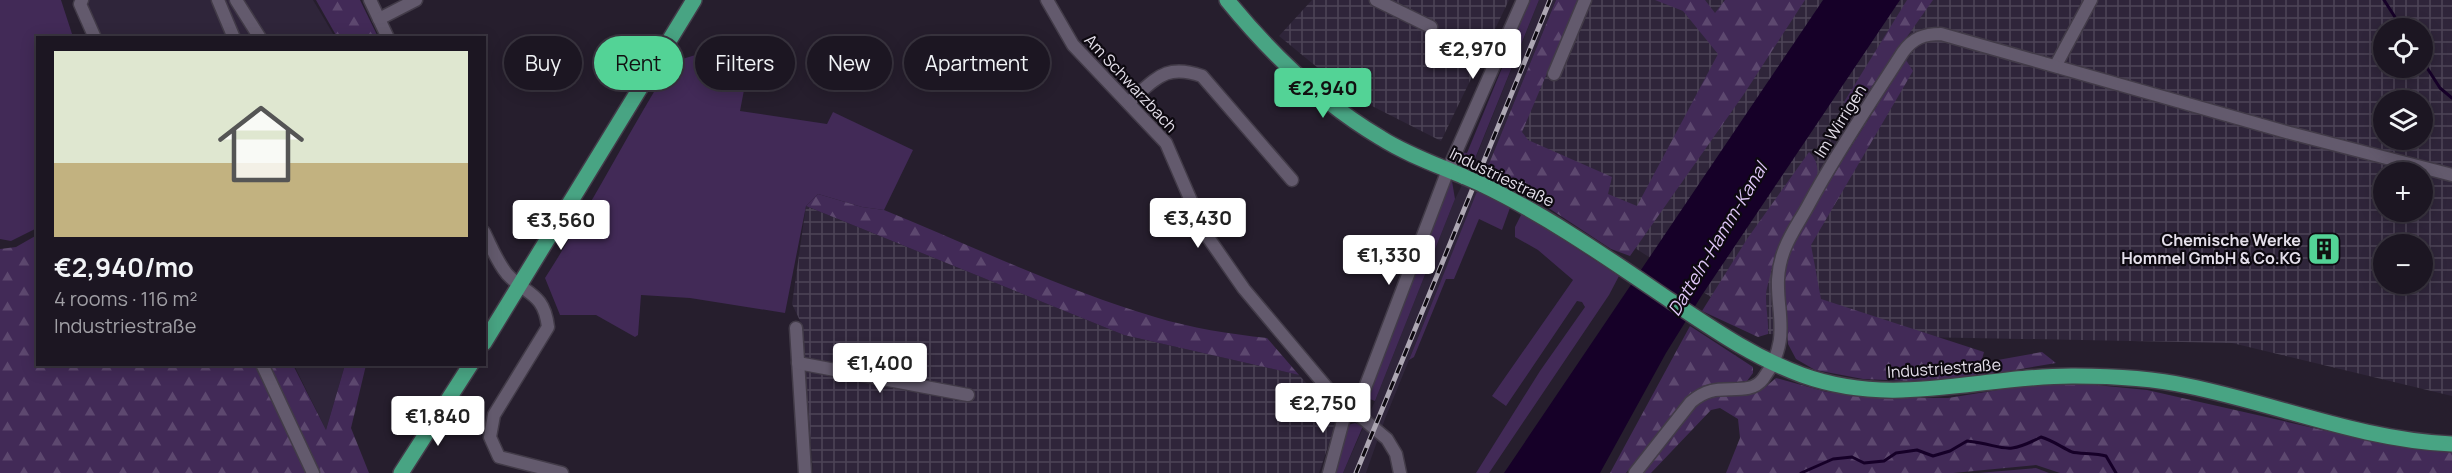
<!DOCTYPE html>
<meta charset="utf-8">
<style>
body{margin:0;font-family:Manrope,sans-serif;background:#251f2a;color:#f1f3f6;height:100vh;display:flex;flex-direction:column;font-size:22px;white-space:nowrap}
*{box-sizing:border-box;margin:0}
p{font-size:20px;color:#a09fa5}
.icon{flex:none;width:33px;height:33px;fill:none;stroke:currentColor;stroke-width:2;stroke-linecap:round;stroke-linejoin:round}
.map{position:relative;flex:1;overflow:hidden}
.drawer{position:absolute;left:36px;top:36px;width:450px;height:330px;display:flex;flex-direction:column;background:#1c1622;border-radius:0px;box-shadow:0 3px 15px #0003,0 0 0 2px #3a3540}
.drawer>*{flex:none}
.guide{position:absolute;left:504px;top:36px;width:570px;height:54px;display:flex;gap:12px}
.fabs{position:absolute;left:2373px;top:18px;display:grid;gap:12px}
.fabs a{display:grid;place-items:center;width:60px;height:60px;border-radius:50%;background:#1c1622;box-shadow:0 3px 15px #0003,0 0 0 2px #3a3540;font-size:30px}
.price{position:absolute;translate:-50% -51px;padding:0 14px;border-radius:6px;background:#fff;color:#222;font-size:20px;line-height:39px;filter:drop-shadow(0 2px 3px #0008)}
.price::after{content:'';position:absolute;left:50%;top:36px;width:18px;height:14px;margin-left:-9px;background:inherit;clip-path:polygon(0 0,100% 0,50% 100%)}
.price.active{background:#53d396;color:#111}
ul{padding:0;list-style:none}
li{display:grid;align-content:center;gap:12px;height:318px;padding:0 18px}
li+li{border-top:2px solid #3a3540}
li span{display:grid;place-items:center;height:186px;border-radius:0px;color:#555}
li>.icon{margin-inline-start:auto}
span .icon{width:108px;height:108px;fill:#fffc;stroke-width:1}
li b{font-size:26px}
.tag{padding:0 21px;border-radius:27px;background:#1c1622;box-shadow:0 3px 15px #0003,0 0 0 2px #3a3540;font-size:21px;line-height:54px}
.tag.active{background:#53d396;color:#111}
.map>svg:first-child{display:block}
.built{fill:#2f253a}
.industrial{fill:url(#industrial-grid);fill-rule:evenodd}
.green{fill:#422a57}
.forest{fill:url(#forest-firs)}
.water{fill:#160028}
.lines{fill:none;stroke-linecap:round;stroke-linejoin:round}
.stream{stroke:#160028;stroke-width:3}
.minor-casing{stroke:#423b48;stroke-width:15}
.major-casing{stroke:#423b48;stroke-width:18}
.minor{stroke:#635a6d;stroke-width:12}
.major{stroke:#48a483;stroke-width:15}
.rail-casing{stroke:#ada7b3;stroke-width:5}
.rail{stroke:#0d0910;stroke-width:3;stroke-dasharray:9;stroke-linecap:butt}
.major-bridge-casing{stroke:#423b48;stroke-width:18;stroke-linecap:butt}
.major-bridge{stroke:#48a483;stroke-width:15}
.labels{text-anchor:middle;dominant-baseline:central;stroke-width:4.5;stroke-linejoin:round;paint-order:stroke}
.street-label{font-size:16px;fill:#e4dfea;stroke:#0d0910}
.poi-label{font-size:16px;font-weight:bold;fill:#e4dfea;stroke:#0d0910;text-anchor:end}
.water-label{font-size:18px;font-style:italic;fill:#dfc6f8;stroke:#0d0910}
</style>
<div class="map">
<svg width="2452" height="473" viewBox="0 0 2452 473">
<defs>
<pattern id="industrial-grid" width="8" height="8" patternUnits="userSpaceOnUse" patternTransform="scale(1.5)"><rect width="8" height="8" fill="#2f253a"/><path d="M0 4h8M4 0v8" fill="none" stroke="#4d4457"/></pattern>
<pattern id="forest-firs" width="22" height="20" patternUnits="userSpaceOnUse" patternTransform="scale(1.5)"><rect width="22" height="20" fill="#422a57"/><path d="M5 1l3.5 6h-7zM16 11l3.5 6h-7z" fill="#5d486f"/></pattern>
</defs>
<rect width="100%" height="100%" fill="#261e2d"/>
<g class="built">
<polygon points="79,0 313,0 335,37 90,37 77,14"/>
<polygon points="1539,0 1556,0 1385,419 1366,473 1343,473 1375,401 1455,199 1476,157"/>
<polygon points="294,365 345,365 326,430"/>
</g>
<g class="industrial">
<polygon points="1312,0 1509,0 1441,141 1372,106 1318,68 1279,36"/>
<path d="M1568 0H2452V396L2232 343 1768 334 1502 162ZM2384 28H2422V68H2384ZM2384 100H2422V140H2384ZM2384 172H2422V212H2384ZM2384 244H2422V284H2384Z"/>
<polygon points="806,206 1124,335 1299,375 1338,417 1319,473 813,473 802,325 792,304"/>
</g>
<g class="green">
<polygon points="0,0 61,0 73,37 38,38 37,228 11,241 0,239"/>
<polygon points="1530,0 1539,0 1470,171 1458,164 1461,152 1467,153"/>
<path d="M699 54 725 58 718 85 744 90 740 111 827 124 833 112 913 150 884 210 862 207 818 194 806 206 785 313 690 298 641 295 638 335 635 337 596 315H560L545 278C590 208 628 133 672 62Z"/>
<polygon points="1452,181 1455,199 1375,401 1367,398 1443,193"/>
<polygon points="1478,189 1511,205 1502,230 1479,219 1454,279 1446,279 1414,357 1409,360"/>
<polygon points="1522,213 1619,276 1609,295 1489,473 1476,473 1540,371 1585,307 1582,302 1577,301 1506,406 1492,396 1573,280 1538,250 1515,237 1515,227"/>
<polygon points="1355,423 1363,426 1343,473 1334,473 1348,425"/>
<polygon points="2036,468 2049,473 1978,473"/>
</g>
<g class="forest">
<polygon points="316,0 360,0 378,37 337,37"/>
<polygon points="1556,0 1578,0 1522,132 1528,140 1612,177 1608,194 1637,206 1718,54 1683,11 1655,0 1705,0 1715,13 1725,0 1805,0 1744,94 1630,256 1611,249 1538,201 1484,176"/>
<polygon points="1907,0 1933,0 1855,110 1844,102"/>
<polygon points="1906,60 1913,71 1811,245 1821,299 1984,352 1981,363 2042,352 2056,363 1974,377 1909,381 1863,379 1815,370 1796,359 1788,344 1782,278 1791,242"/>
<path d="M1809 152C1836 177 1791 220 1780 243 1774 256 1771 273 1767 288 1764 301 1769 320 1768 334L1758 337 1702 311 1747 239Z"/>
<path d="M818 194 862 207 884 210C974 247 1062 289 1155 317 1191 328 1230 334 1267 338L1299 375 1124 335 806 206Z"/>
<polygon points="37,235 38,364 293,365 326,430 345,365 366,365 351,428 369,473 0,473 0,249 16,247"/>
<polygon points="1690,326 1753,367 1753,373 1747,381 1706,385 1692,393 1626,473 1610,473"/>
<polygon points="1776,378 1827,392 1892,398 1948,398 2036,384 2085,384 2147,390 2371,441 2452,448 2452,473 2060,473 2036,465 1953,473 1726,473 1740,438 1738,419 1720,408 1711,410 1651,473 1640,473 1694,407 1708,397 1747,394 1763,389"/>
</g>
<polygon class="water" points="1823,0 1900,0 1702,295 1666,353 1600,473 1504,473"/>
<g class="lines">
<g class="stream">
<polyline points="2384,0 2402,28"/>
<polyline points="2422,60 2440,88 2452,98"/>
<path d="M1801 473 1833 459 1852 457 1864 463 1884 461 1896 453 1917 450 1933 456 1950 451 1967 441C2005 445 2003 457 2041 437 2054 441 2061 447 2072 452 2079 454 2096 453 2106 456L2116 473"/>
</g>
<defs>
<g id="minor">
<polyline points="82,0 80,4 95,38"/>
<polyline points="218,0 234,38"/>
<polyline points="236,0 260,38"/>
<polyline points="370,0 388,38"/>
<polyline points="1047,0 1073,45 1166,143 1205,233 1244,289 1329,390 1387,439 1396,454 1400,473"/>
<polyline points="1376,0 1431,27"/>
<polyline points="379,19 416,0"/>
<polyline points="2056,65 2091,0"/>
<polyline points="1554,74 1585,0"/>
<path d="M1129 102C1156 79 1165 63 1202 76L1292 180"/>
<path d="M484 232C491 246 497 262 507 274 526 295 544 292 548 327L494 415 490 437 499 457 562 473"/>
<polyline points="796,328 805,473"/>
<polyline points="798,363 968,395"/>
<polyline points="262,364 313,473"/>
<polyline points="1355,414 1448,170 1523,0"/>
<polyline points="1329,473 1347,406"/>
<path d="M1635 473 1691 402C1697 397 1703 393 1711 391 1727 386 1751 395 1763 379 1800 329 1764 299 1785 248 1791 233 1801 219 1809 204 1837 152 1871 102 1903 52 1913 38 1924 34 1941 34L2290 133 2452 175"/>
</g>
<g id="major">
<path d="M1227 0C1271 54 1320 102 1381 138 1406 154 1437 165 1465 177"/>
<path d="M1481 184C1548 216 1609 259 1671 301 1713 329 1753 357 1802 375 1896 409 1981 375 2075 376 2113 376 2151 378 2188 386 2277 404 2361 440 2452 444"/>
<polyline points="484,343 694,0"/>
<polyline points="401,473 471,364"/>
</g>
</defs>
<use href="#minor" class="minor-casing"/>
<use href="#major" class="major-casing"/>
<use href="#minor" class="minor"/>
<use href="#major" class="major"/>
<defs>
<polyline id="rail" points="1356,473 1550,0"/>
</defs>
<use href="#rail" class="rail-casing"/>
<use href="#rail" class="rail"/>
<defs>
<polyline id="major-bridge" points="1465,177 1481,184"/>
</defs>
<use href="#major-bridge" class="major-bridge-casing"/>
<use href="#major-bridge" class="major-bridge"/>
</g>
<defs>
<symbol id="building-square" viewBox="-11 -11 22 22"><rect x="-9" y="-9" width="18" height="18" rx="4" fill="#53d396" stroke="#0d0910"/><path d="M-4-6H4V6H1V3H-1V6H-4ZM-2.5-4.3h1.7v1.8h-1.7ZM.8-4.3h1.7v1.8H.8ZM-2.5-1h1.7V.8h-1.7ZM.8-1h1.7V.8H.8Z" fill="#111"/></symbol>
</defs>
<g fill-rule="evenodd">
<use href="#building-square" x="2305" y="230" width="38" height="38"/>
</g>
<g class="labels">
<g class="street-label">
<text transform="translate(1131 83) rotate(47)">Am Schwarzbach</text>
<text transform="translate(1840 121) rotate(-58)">Im Wirrigen</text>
<text transform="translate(1502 177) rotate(26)">Industriestraße</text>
<text transform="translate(1944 368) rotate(-4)">Industriestraße</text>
</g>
<g class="poi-label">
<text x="2301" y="240">Chemische Werke<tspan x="2301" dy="18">Hommel GmbH &amp; Co.KG</tspan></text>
</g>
<g class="water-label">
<text transform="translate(1717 239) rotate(-59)">Datteln-Hamm-Kanal</text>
</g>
</g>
</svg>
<div class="fabs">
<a><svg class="icon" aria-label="locate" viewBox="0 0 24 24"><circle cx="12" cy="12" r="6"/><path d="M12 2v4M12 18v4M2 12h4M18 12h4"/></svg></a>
<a><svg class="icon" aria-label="layers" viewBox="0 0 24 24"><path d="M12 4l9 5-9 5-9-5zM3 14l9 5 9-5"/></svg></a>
<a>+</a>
<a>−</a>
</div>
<b class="price" style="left:1473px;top:80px">€2,970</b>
<b class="price active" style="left:1323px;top:119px">€2,940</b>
<b class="price" style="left:1198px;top:249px">€3,430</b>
<b class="price" style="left:561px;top:251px">€3,560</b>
<b class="price" style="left:1389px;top:286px">€1,330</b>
<b class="price" style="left:880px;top:394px">€1,400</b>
<b class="price" style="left:1323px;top:434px">€2,750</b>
<b class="price" style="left:438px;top:447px">€1,840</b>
<div class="guide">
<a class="tag">Buy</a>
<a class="tag active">Rent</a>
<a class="tag">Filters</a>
<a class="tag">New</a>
<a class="tag">Apartment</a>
</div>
<section class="drawer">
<ul>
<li><span style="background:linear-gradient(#dfe7d0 60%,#c2b280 0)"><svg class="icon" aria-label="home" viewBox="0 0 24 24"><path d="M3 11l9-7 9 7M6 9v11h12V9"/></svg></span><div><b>€2,940/mo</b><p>4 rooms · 116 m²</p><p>Industriestraße</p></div></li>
</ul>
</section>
</div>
